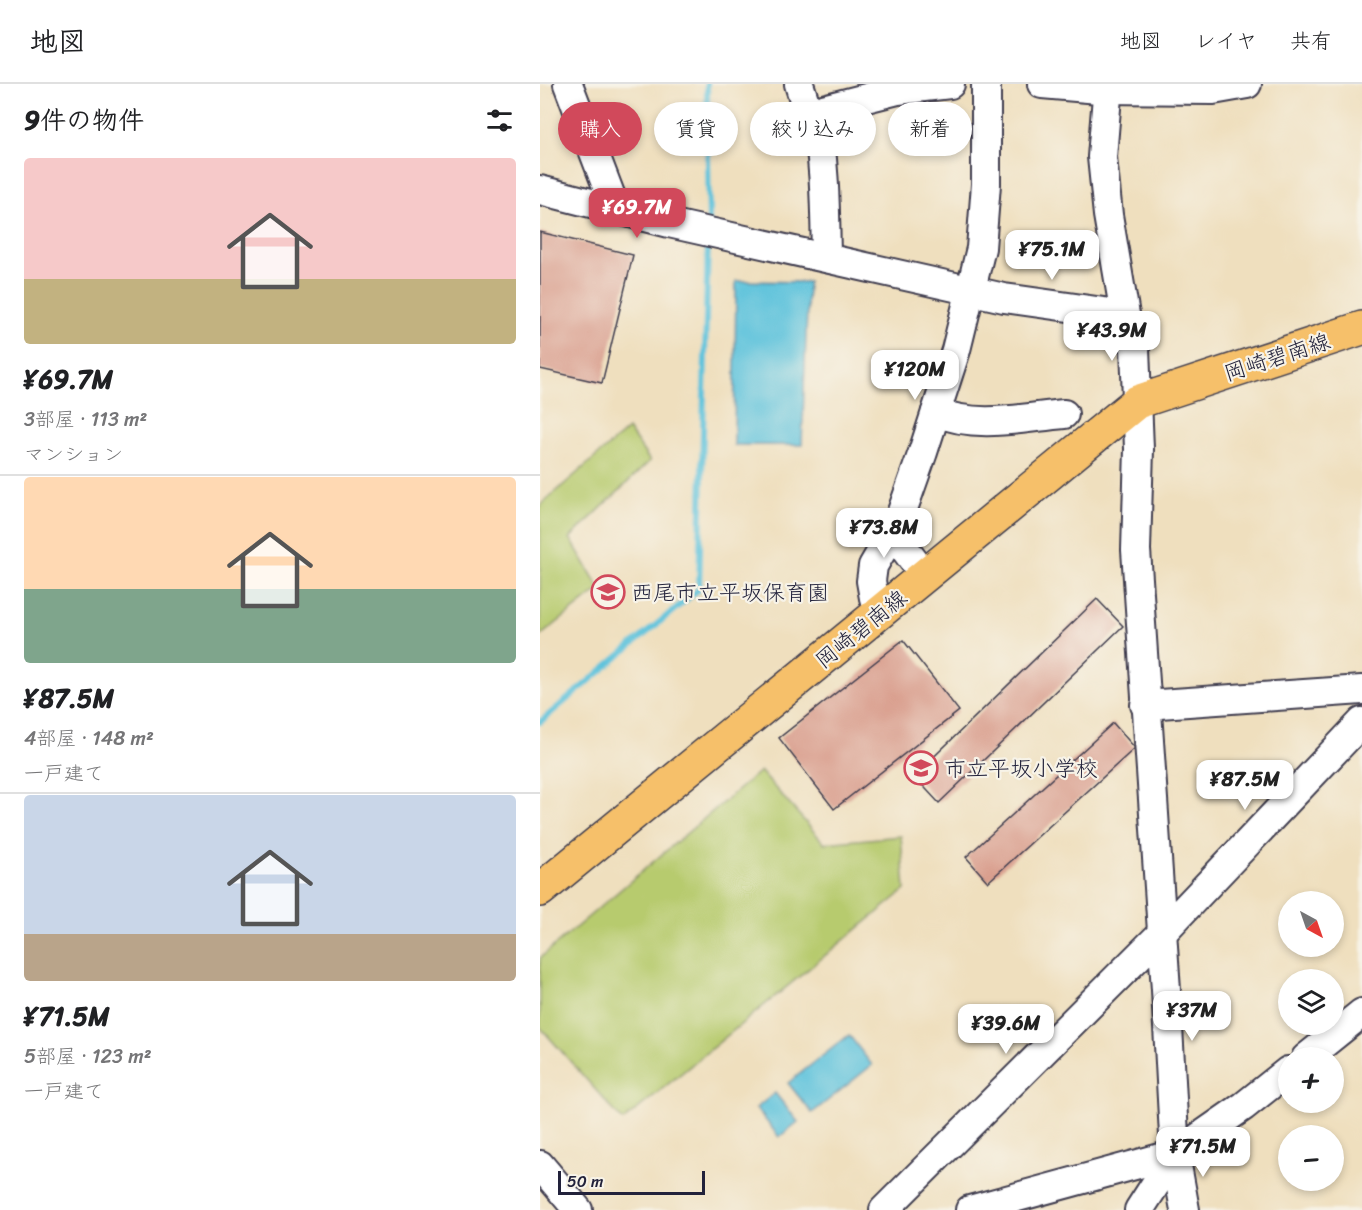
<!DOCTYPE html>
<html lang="ja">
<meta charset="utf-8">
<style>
body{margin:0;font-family:Sriracha,"Klee One",sans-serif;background:#f2f2f2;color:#202124;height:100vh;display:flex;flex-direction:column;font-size:22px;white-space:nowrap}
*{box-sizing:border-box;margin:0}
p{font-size:20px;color:#757577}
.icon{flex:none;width:33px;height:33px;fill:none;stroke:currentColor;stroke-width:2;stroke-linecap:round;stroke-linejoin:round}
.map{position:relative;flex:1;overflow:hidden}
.sheet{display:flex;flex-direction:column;background:#fff;width:540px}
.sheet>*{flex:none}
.hud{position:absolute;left:18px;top:18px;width:570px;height:54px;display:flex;gap:12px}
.needle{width:39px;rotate:140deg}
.buttons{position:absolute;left:738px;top:807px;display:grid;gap:12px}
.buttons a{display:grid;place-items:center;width:66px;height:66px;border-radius:50%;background:#fff;box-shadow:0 3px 9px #0003;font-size:30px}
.scale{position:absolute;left:18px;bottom:15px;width:147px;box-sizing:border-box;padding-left:6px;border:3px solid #22223b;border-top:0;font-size:16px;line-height:21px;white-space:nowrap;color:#22223b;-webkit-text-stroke:4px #f7f3e8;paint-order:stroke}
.price{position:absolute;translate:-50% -51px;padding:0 14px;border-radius:12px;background:#fff;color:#222;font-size:20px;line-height:39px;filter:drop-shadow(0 2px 3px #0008)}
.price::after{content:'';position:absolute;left:50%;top:36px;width:18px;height:14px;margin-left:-9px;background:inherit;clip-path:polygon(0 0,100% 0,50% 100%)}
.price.selected{background:#d1495b;color:#fff}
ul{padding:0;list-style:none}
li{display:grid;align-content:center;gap:12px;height:318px;padding:0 24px}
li+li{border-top:2px solid #e0e0e0}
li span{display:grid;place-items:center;height:186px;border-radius:6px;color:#555}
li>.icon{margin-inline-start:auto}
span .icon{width:108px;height:108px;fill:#fffc;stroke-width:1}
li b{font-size:26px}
h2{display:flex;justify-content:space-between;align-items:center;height:72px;padding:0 24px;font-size:26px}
.chip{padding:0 21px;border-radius:27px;background:#fff;box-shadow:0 3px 9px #0003;font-size:21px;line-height:54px}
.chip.selected{background:#d1495b;color:#fff}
header{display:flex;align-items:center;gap:36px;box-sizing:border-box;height:84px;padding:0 30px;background:#fff;border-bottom:2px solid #e0e0e0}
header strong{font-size:28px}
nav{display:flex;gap:33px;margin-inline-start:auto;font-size:21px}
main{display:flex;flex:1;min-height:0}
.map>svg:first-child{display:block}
.green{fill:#b7cb6e;stroke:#6c7654;stroke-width:1.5}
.water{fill:#5ec3dc;stroke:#40728c;stroke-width:1.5}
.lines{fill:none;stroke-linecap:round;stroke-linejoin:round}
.stream{stroke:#5ec3dc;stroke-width:6}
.building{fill:#d99e8d}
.minor-casing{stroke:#413e4f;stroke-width:32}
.major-casing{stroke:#413e4f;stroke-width:36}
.minor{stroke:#fff;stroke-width:28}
.major{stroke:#f6c06b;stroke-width:33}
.labels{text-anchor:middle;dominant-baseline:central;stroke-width:4.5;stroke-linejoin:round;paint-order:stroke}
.street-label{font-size:22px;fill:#22223b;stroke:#f7f3e8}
.poi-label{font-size:22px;fill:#22223b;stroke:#f7f3e8;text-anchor:start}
</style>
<header>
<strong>地図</strong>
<nav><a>地図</a><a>レイヤ</a><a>共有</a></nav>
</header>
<main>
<section class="sheet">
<h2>9件の物件<svg class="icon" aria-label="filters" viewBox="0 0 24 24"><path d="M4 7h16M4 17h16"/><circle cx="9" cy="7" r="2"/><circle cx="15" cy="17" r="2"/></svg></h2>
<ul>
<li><span style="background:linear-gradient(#f6c9c9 65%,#c2b280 0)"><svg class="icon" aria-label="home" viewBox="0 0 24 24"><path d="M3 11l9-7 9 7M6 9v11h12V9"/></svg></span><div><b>¥69.7M</b><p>3部屋 · 113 m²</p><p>マンション</p></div></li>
<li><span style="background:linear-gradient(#ffd9b3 60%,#7fa58c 0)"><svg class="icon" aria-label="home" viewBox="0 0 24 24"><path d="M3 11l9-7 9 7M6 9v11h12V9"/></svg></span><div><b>¥87.5M</b><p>4部屋 · 148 m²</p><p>一戸建て</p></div></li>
<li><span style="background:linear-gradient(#c9d6e8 75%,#b9a48a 0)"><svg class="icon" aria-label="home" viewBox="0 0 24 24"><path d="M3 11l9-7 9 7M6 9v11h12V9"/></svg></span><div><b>¥71.5M</b><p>5部屋 · 123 m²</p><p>一戸建て</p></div></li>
</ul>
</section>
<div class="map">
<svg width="822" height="1126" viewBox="0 0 822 1126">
<rect width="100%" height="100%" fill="#f7f3e8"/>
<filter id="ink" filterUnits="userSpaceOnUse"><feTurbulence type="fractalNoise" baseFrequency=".0167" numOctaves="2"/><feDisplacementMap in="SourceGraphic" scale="12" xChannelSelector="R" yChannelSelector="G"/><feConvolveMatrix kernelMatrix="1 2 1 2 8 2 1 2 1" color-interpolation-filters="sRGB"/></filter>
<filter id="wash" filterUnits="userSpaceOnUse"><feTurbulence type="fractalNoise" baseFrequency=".008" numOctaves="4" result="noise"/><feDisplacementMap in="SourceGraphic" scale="24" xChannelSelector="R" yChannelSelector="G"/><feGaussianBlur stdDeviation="1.35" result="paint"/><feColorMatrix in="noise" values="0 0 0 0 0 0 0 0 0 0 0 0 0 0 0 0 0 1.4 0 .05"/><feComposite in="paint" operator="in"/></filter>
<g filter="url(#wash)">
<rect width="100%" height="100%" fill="#efdfbe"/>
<g class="green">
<polygon points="88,345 110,377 30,454 60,505 0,552 0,421"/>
<polygon points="220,687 284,759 361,752 365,806 83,1037 0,943 0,874"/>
</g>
<g class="water">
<polygon points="196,197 268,198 262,361 194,361"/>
<polygon points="309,951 332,981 272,1029 248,999"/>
<polygon points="235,1009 258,1038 239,1053 216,1024"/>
</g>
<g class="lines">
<g class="stream">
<polyline points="167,0 169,139"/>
<polyline points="0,638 159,505 168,155"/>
</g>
</g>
<g id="blocks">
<g class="building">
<polygon points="0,148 93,171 62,299 0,285"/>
<polygon points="557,515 583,542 399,719 374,692"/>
<polygon points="363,556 419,627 294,725 239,654"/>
<polygon points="573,639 595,664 448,798 426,773"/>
</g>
</g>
</g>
<g filter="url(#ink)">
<use href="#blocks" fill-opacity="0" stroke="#413e4f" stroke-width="1.5"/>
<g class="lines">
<defs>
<g id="minor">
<polyline points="28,0 76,126"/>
<polyline points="259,0 267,25 275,27 358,6 410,0"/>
<polyline points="502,0 559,5 673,6 707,0"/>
<polyline points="568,0 562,73 568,131 585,231 595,264 599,365 596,466 626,906 635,1070 645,1126"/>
<path d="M275 27C285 76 285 124 286 173"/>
<polyline points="0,106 129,139 464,214 585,231"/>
<path d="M396 328C437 345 481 334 524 330"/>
<polyline points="358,439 358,456 385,492"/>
<polyline points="343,526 334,514 331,497 333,482 358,439 383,368 416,266 441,164 446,100 446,0"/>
<polyline points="605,621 822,606"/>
<polyline points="766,974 822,929"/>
<polyline points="0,1081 38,1126"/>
<polyline points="344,1126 622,849 822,638"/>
<polyline points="430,1126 635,1070 704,1022 748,987"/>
<polyline points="599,1126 635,1070"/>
</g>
<polyline id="major" points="0,806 597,318 822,244"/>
</defs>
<use href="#minor" class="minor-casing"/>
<use href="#major" class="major-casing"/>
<use href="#minor" class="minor"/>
<use href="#major" class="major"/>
</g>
</g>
<defs>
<symbol id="school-ring" viewBox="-11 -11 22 22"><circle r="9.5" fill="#f7f3e8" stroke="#d1495b" stroke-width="1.5"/><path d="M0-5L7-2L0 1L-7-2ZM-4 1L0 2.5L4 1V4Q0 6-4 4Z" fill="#d1495b"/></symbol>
</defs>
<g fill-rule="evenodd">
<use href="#school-ring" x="49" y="489" width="38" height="38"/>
<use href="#school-ring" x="362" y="665" width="38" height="38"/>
</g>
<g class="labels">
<g class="street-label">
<text transform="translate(737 273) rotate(-18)">岡崎碧南線</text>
<text transform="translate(321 545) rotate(-39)">岡崎碧南線</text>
</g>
<g class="poi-label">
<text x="91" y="508">西尾市立平坂保育園</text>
<text x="404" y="684">市立平坂小学校</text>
</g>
</g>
</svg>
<div class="buttons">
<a><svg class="needle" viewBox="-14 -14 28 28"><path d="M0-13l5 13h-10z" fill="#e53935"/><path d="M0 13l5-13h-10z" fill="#757577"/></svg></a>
<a><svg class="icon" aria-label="layers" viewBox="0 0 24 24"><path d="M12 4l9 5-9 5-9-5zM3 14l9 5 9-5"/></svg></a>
<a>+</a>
<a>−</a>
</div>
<div class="scale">50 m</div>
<b class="price selected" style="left:97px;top:155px">¥69.7M</b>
<b class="price" style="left:512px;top:197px">¥75.1M</b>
<b class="price" style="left:572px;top:278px">¥43.9M</b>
<b class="price" style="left:375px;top:317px">¥120M</b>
<b class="price" style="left:344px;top:475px">¥73.8M</b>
<b class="price" style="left:705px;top:727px">¥87.5M</b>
<b class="price" style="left:652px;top:958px">¥37M</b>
<b class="price" style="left:466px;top:971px">¥39.6M</b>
<b class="price" style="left:663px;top:1094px">¥71.5M</b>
<div class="hud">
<a class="chip selected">購入</a>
<a class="chip">賃貸</a>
<a class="chip">絞り込み</a>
<a class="chip">新着</a>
</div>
</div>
</main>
